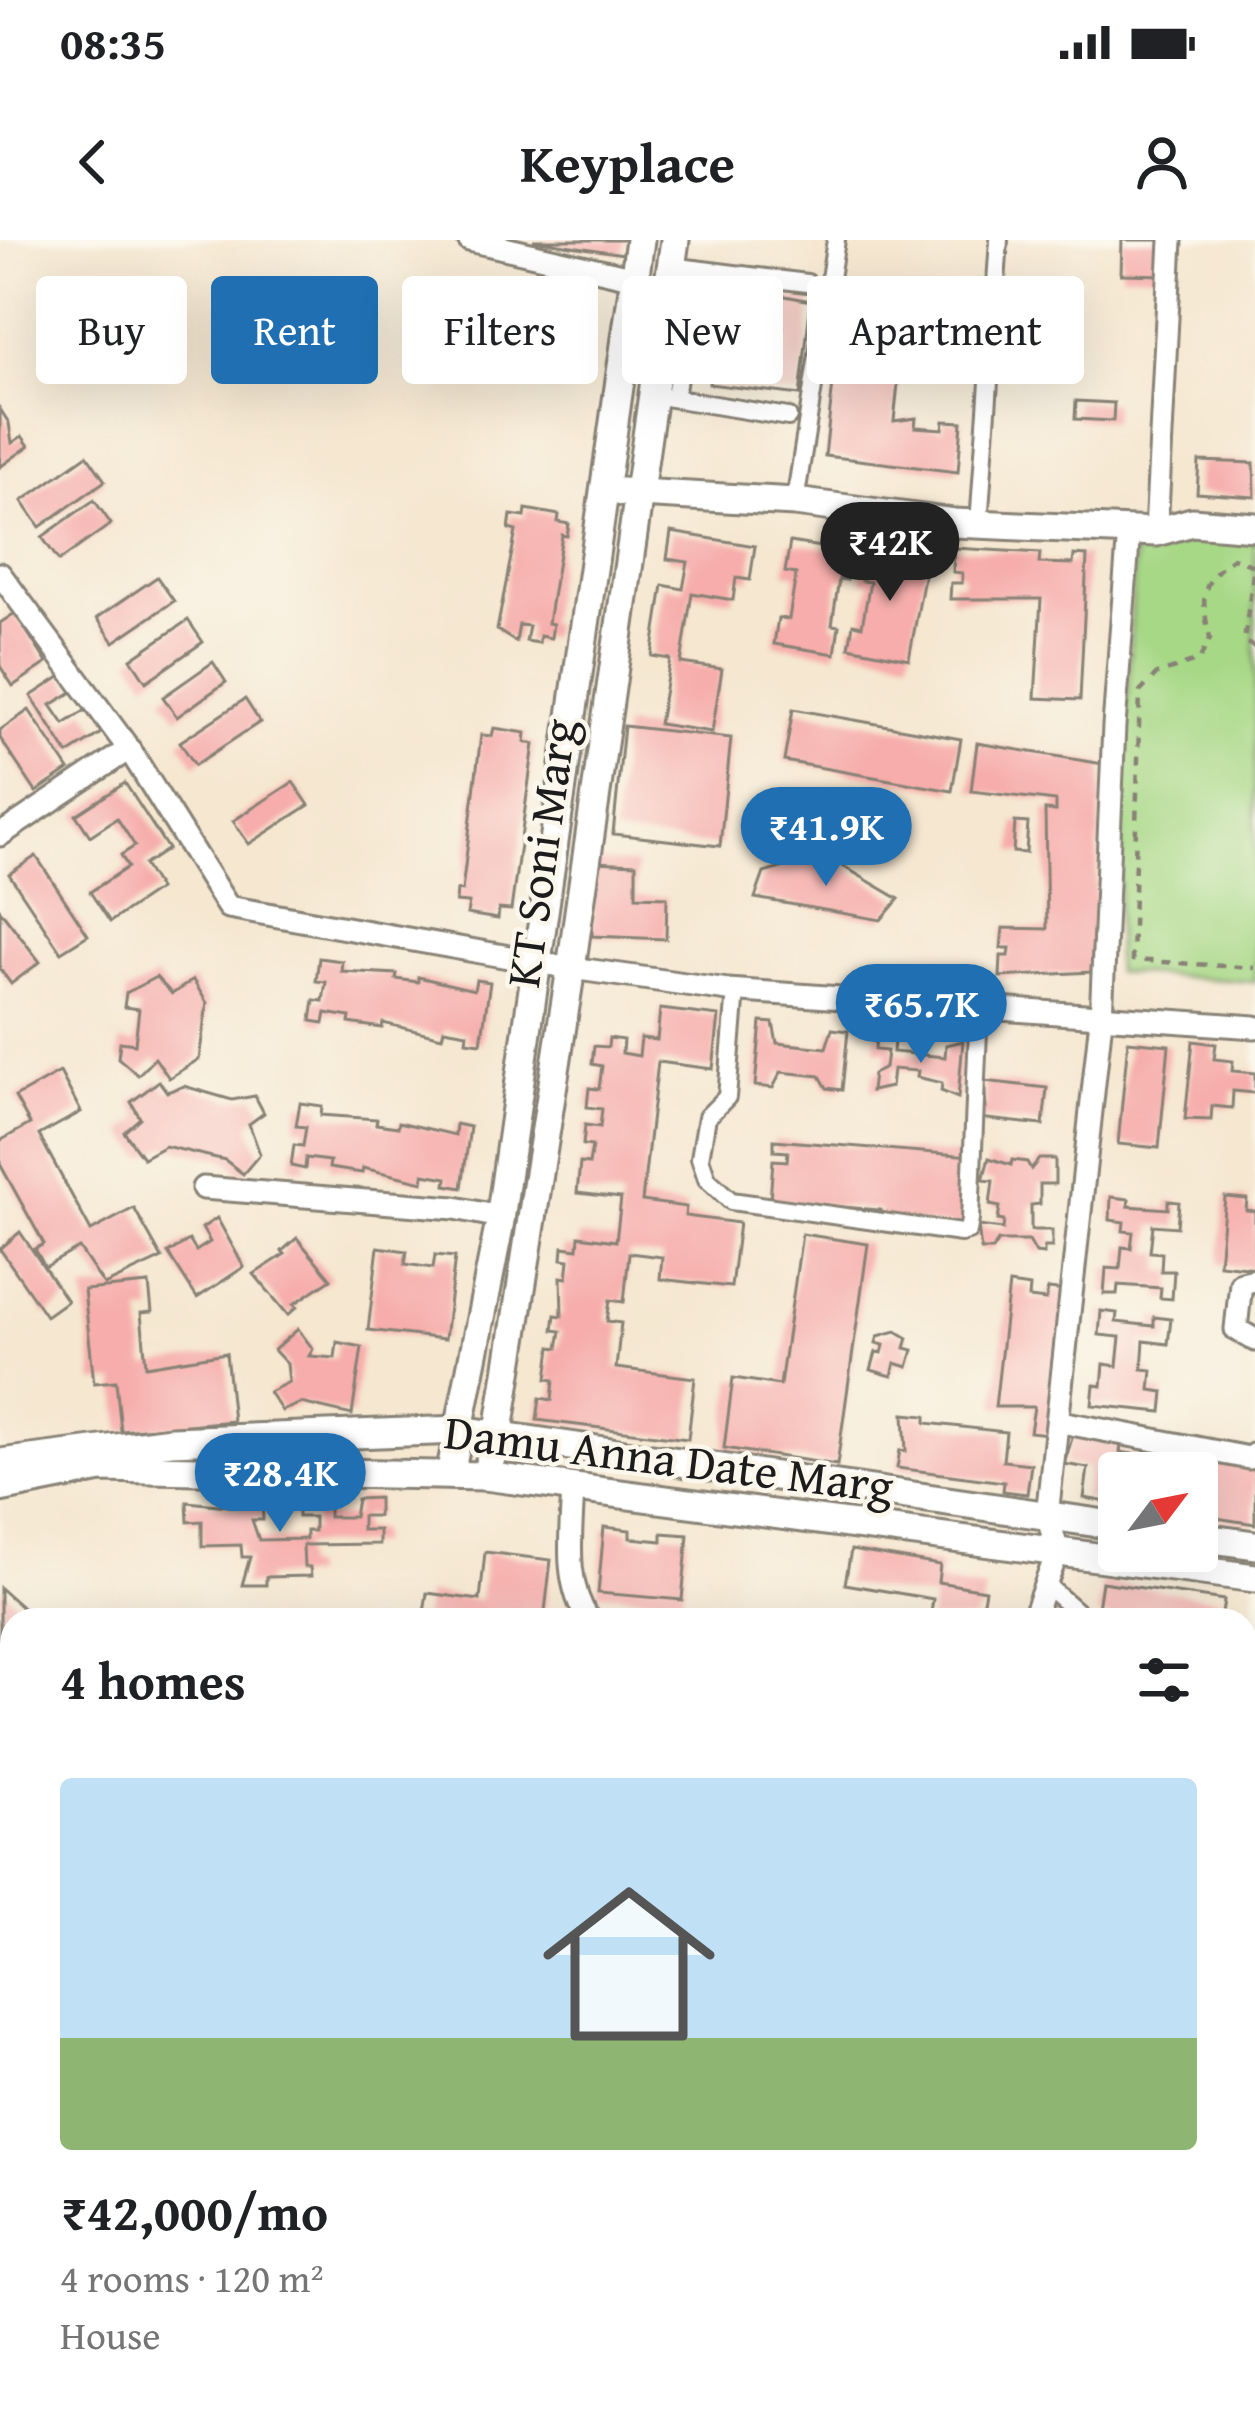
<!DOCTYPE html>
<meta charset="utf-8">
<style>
body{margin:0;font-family:"Gentium Book Plus",serif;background:#f2f2f2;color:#202124;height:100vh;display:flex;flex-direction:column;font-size:45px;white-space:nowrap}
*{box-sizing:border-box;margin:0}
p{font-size:39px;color:#757577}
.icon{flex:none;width:66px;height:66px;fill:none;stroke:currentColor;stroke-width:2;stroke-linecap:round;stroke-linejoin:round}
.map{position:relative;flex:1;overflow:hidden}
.side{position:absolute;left:0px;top:1368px;width:1257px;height:807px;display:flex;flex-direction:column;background:#fff;border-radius:36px 36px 0 0;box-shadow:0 12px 48px #0002}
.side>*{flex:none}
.guide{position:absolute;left:36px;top:36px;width:1185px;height:108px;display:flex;gap:24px}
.needle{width:78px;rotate:58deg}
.tools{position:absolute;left:1098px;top:1212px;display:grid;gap:24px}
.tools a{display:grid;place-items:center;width:120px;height:120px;border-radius:12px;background:#fff;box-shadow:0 12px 48px #0002;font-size:60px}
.price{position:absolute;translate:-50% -102px;padding:0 27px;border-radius:42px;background:#1f6fb2;color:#fff;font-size:39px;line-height:78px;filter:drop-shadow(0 3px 6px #0008)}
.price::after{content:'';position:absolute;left:50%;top:72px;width:36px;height:27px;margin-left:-18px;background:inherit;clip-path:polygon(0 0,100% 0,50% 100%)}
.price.active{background:#222;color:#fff}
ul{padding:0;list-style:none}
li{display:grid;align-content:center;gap:24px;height:636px;padding:0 60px}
li span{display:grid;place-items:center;height:372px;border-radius:12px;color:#555}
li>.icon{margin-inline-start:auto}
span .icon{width:216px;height:216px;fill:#fffc;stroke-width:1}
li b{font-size:51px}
h2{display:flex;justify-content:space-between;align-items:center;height:144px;padding:0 60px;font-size:51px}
.pill{padding:0 42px;border-radius:12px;background:#fff;box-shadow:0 12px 48px #0002;font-size:42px;line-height:108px}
.pill.active{background:#1f6fb2;color:#fff}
.status{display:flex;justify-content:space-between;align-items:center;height:84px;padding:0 60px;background:#fff;direction:ltr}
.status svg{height:33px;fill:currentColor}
header{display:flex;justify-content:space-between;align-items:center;height:156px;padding:0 60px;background:#fff;font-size:54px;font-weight:700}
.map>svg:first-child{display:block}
.green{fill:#a7d886;stroke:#627a51;stroke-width:3}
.water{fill:#7dade8;stroke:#4c6482;stroke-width:3}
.building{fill:#f6adab;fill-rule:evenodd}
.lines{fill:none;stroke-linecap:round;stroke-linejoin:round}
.pedestrian-casing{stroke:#888276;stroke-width:22}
.minor-casing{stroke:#888276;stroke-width:27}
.tertiary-casing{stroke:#888276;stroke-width:33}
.path{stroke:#888276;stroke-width:4.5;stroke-dasharray:9 9;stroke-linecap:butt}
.pedestrian{stroke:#fff;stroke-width:16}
.minor{stroke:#fff;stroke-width:21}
.tertiary{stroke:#fff;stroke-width:27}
.labels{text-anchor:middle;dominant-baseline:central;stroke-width:9;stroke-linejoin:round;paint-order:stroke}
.street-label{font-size:48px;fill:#1c1c1c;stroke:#fbf7ec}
</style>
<div class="status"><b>08:35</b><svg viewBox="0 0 49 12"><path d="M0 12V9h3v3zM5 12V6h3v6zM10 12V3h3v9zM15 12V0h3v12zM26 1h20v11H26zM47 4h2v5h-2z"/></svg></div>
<header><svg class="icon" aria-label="back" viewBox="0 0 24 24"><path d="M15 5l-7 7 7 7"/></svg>Keyplace<svg class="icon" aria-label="person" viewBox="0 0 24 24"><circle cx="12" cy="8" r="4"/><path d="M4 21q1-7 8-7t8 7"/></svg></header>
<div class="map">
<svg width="1255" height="2174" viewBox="0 0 1255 2174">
<rect width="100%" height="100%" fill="#fbf7ec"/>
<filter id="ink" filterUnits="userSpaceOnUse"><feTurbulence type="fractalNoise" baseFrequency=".00833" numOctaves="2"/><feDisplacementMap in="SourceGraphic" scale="24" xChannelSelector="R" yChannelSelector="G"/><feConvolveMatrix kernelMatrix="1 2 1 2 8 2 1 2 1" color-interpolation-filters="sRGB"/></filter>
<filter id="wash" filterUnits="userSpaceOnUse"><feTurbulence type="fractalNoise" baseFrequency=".004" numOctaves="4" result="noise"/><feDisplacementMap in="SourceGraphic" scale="48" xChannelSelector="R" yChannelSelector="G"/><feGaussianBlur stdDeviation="2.7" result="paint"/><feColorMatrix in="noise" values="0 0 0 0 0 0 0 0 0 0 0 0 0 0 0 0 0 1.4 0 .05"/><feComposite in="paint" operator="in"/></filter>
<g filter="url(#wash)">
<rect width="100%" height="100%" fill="#f5e7d0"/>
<polygon class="green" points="1135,299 1255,301 1255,742 1115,732"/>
<polygon class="water" points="697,2163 904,2163 913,2174 733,2174"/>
<g id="blocks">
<g class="building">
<polygon points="533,0 625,0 623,14"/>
<polygon points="1122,0 1167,0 1166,35 1121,34"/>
<polygon points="508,42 523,44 521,56 570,62 571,51 592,54 583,125 557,122 560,99 502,91"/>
<path d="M723 44 811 61 800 155 709 144 711 121 693 116 701 57 722 59ZM726 81 783 87 779 125 722 119Z"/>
<polygon points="841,71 905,79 894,181 916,178 915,187 943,189 944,181 962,182 958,232 825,216"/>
<polygon points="1076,161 1114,163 1113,181 1075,179"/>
<polygon points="0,169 9,183 12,203 22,196 29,206 0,227"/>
<polygon points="87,215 105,241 40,287 22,261"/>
<polygon points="1199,221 1254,223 1255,257 1197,253"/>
<polygon points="94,260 111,284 59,321 42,297"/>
<polygon points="526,269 559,275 558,282 569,284 567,296 562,295 548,383 553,384 551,398 540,396 539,403 526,401 529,386 519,385 516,402 497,390 516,291 509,289 511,275 525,277"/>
<polygon points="671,292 755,306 750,340 736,338 733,360 692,353 681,423 722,429 712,492 659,484 670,419 652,416 663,345 683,349 688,322 667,319"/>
<polygon points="790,302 851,312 847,340 839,339 832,385 839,386 835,414 774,404 778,378 789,379 796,334 785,332"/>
<polygon points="954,308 1040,313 1039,323 1073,324 1074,315 1087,316 1080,460 1035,458 1041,359 950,359 951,343 962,343 962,333 953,332"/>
<polygon points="867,309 909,321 911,313 928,316 909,419 849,407 853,384 862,386 870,342 861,341"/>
<polygon points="157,337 174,361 114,402 97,378"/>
<polygon points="15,373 47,423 13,446 0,426 0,383"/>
<polygon points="188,380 203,402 146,442 131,419"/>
<polygon points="213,422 226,442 177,477 163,457"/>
<polygon points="63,435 74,451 51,465 64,484 86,470 101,493 68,514 31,456"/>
<polygon points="245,459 260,482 195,525 180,502"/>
<polygon points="793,469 961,499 952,551 784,521"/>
<polygon points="29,470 69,530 36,552 0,498 0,490"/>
<polygon points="624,486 731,498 720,606 613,594"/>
<polygon points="494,488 526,493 525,502 534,504 511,670 499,669 498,679 467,674 469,663 456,662 457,650 462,651 481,495 492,496"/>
<polygon points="977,503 1103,524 1091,732 1000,737 1001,716 1009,716 1010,708 1001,708 1003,688 1047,689 1045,570 1056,571 1056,561 971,551"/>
<polygon points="293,542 309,565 249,604 233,581"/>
<polygon points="125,543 168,609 144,625 159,649 110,682 90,652 128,627 121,615 135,606 117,578 90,596 76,575"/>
<polygon points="1015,582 1028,583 1026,613 1013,612"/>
<polygon points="824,615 899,659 881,680 755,658 764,633"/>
<polygon points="36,616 88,695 61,712 9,634"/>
<polygon points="594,622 636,624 636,656 667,657 666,699 592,696"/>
<polygon points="0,670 40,722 11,744 0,729"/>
<polygon points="319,718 342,721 341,731 397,734 396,739 418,742 418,737 474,750 476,740 490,742 481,803 466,801 467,793 444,789 442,797 383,783 382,788 349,783 350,777 326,773 324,783 311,781 314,760 323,761 326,742 316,741"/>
<polygon points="156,737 172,754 193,740 207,763 199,819 169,838 155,818 138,835 118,818 120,802 135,804 139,769 124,767 126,753"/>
<polygon points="660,769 719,776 713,829 658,822 642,961 686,967 685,976 739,983 731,1047 660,1039 662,1017 629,1013 624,1062 610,1060 607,1081 621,1083 616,1128 695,1138 688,1199 537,1180 540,1158 552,1160 554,1140 547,1139 551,1107 558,1108 561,1091 553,1090 555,1075 562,1076 561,1037 567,1038 569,1020 562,1019 563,1007 578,1009 579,996 616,1001 621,958 577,953 580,923 589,924 592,906 583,905 585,885 600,887 602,869 587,867 589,848 599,849 602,826 592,824 594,806 608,807 609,798 623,800 622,813 639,816 641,798 657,800"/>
<polygon points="761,782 773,783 777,803 826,808 832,789 848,791 842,850 827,848 820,836 781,832 773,848 755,846"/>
<polygon points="876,793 894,801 893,812 945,817 946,805 963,801 958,858 941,851 942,843 917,837 918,831 893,829 891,847 871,851 873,834 885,828 887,811 875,810"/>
<polygon points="1128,801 1169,805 1159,908 1118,904"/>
<polygon points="1193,801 1216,804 1214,819 1233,821 1232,831 1255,833 1255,853 1233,851 1232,868 1212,866 1211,880 1185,879"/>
<polygon points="60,832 81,872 39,895 91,991 134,968 162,1018 104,1045 79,1008 45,1027 35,1009 44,1004 0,924 0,901 30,884 15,857"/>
<polygon points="159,841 167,852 184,846 232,860 255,856 264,873 249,884 260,914 243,934 225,920 165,906 143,918 124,892 140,878 131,862"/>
<polygon points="984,841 1047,848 1043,885 978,878 979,867 986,868"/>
<polygon points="300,863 322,866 321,875 377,879 376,884 398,887 399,882 455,895 456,884 470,887 462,948 446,945 447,938 424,934 423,942 363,928 362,933 329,928 330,921 306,918 305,929 291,926 294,905 303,906 306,887 296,886"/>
<polygon points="774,900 972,916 966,987 879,979 880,970 770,961 773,920 787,921 788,912 774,911"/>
<polygon points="989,918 1011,925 1012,920 1027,922 1031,929 1039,919 1055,919 1055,944 1040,944 1040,964 1031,965 1031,990 1052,990 1052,1007 1044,1007 1044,1014 1036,1013 1029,1001 998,1001 992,1010 981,1010 978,986 1003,989 1004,981 998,980 1000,967 990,965 993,941 983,940"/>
<polygon points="1111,957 1129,959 1128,966 1168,969 1168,961 1179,962 1177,987 1153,985 1150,1012 1162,1013 1161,1031 1174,1031 1172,1059 1160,1058 1161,1048 1118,1045 1117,1054 1104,1054 1106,1028 1120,1029 1122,1007 1131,1008 1133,992 1123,991 1124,982 1110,980"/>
<polygon points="1225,957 1247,959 1246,970 1255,971 1255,1028 1219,1024"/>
<polygon points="217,978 244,1027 197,1058 168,1013 189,1000 196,1011 210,1002 202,988"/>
<polygon points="20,992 67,1061 46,1076 0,1009"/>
<polygon points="802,994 868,1004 837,1225 724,1208 733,1138 780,1145"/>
<polygon points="297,998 331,1039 294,1064 297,1067 288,1075 254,1034 285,1014 282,1011"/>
<polygon points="378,1007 407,1011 405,1024 433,1028 435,1015 455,1017 445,1099 368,1090"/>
<polygon points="149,1044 152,1072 141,1073 146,1126 226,1113 233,1181 121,1191 116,1141 94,1143 84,1050"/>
<polygon points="1009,1044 1030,1047 1029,1058 1046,1060 1048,1049 1066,1051 1057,1195 1030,1192 1034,1167 995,1167"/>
<polygon points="1101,1071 1117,1073 1116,1082 1154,1086 1154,1077 1171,1079 1168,1104 1144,1101 1142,1129 1152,1130 1150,1150 1164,1152 1162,1172 1092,1165 1094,1145 1102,1146 1104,1124 1117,1126 1120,1097 1099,1095"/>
<polygon points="298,1089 313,1109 309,1116 335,1118 337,1102 362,1107 352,1175 301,1163 282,1171 269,1152 289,1142 287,1124 274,1110"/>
<polygon points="896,1091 908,1098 905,1108 913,1110 908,1127 895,1123 892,1136 871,1130 876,1112 882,1113 884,1105 876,1103 878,1096"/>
<polygon points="904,1174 926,1176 926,1183 1006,1192 1003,1221 1031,1224 1027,1254 1003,1251 1004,1242 897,1228 900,1210 906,1211"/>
<polygon points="1074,1192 1122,1199 1120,1212 1144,1216 1146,1203 1163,1206 1162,1212 1255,1225 1255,1284 1197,1275 1197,1233 1190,1233 1191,1223 1182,1222 1180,1233 1119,1233 1119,1264 1084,1258 1088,1228 1064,1224"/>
<polygon points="378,1258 378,1276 362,1276 362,1290 379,1290 379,1304 303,1305 304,1327 310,1327 311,1336 266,1337 266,1345 242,1345 250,1317 242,1317 241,1305 202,1306 202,1281 188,1282 187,1262 239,1267 239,1261 262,1260 263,1280 252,1280 259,1300 306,1299 306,1291 314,1291 314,1277 298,1277 298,1260 318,1259 318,1266 329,1266 329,1277 354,1277 357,1259"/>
<polygon points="604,1287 630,1290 630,1298 662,1301 662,1293 688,1295 682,1360 598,1353"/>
<polygon points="851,1310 940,1325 938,1342 985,1350 981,1373 976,1372 975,1380 930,1380 933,1359 845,1344"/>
<polygon points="485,1312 551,1320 544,1380 423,1380 427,1353 480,1360"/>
<polygon points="1102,1342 1224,1360 1221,1380 1118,1380 1097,1375"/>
<polygon points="0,1348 36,1380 12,1380 12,1457 0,1447"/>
<polygon points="1255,1732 1255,1789 1245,1789 1245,1733"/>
<polygon points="1245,1895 1255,1910 1255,1955 1245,1961"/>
<polygon points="12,1950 12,2056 0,2057 0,1951"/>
<polygon points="172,2163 202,2163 210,2174 156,2174"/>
<polygon points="242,2163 308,2163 315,2174 249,2174"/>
</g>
</g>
</g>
<g filter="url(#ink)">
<use href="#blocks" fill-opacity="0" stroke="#888276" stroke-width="3"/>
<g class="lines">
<defs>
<g id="pedestrian">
<polyline points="671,26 807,43"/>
<polyline points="653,155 788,177"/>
<polyline points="675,158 694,29"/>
<polyline points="795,262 836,0"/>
<polyline points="979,284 999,0"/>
<polyline points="736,750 727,857 707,877 700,918 707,939 731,961 961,993 968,991 970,980 979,766"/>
<polyline points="1045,1344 1086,1380"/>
<polyline points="1245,1520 1255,1529"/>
</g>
<g id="minor">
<polyline points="469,0 635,38"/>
<polyline points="1156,292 1171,0"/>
<polyline points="0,334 129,509 228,667 571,728 728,750 1255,787"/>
<polyline points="0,595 129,509"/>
<polyline points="203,948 455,968 500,977"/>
<polyline points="1255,1040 1241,1043 1236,1089 1255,1100"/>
<polyline points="1061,1182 1249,1218 1255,1214"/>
<path d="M573 1245C572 1289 562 1342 589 1380"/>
<polyline points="1032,1380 1058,1311 1047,1276 1101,779 1114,486 1129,290"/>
<polyline points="0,1754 12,1767"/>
<polyline points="1245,1813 1255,1813"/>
<polyline points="1149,2163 1156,2174"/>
</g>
<g id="tertiary">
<polyline points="621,252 795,262 954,283 1156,292 1192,282 1255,287"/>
<polyline points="0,1223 171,1201 460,1190 1119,1286"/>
<polyline points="450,1235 499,987 640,0"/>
<polyline points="485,1236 498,1197 571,728 675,0"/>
<polyline points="0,1248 101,1228 485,1236 1255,1338"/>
<polyline points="1197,1297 1255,1305"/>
</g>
</defs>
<use href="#pedestrian" class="pedestrian-casing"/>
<use href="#minor" class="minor-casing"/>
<use href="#tertiary" class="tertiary-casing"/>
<g class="path">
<path d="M1255 407 1244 402 1254 326 1233 318C1197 344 1202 359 1210 399L1199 420 1157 434 1140 452 1132 720 1255 728"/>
<polyline points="686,2163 694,2174"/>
</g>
<use href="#pedestrian" class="pedestrian"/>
<use href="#minor" class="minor"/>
<use href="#tertiary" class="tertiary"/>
</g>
</g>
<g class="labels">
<g class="street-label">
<text transform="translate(540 613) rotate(-82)">KT Soni Marg</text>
<text transform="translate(669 1218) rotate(7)">Damu Anna Date Marg</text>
</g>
</g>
</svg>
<div class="tools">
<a><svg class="needle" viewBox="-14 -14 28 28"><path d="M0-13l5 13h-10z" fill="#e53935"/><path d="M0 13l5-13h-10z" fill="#757577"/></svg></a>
</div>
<b class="price active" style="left:890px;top:364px">₹42K</b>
<b class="price" style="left:826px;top:649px">₹41.9K</b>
<b class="price" style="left:921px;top:826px">₹65.7K</b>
<b class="price" style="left:280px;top:1295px">₹28.4K</b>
<div class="guide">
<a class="pill">Buy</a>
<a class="pill active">Rent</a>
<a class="pill">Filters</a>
<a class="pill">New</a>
<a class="pill">Apartment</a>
</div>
<section class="side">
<h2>4 homes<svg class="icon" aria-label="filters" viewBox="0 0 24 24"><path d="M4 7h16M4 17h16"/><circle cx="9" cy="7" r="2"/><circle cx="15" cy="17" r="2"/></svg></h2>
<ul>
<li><span style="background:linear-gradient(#bfe0f5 70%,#8fb573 0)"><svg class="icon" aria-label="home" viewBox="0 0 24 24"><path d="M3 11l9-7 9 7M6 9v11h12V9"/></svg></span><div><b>₹42,000/mo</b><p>4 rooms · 120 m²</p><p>House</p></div></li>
</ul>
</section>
</div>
